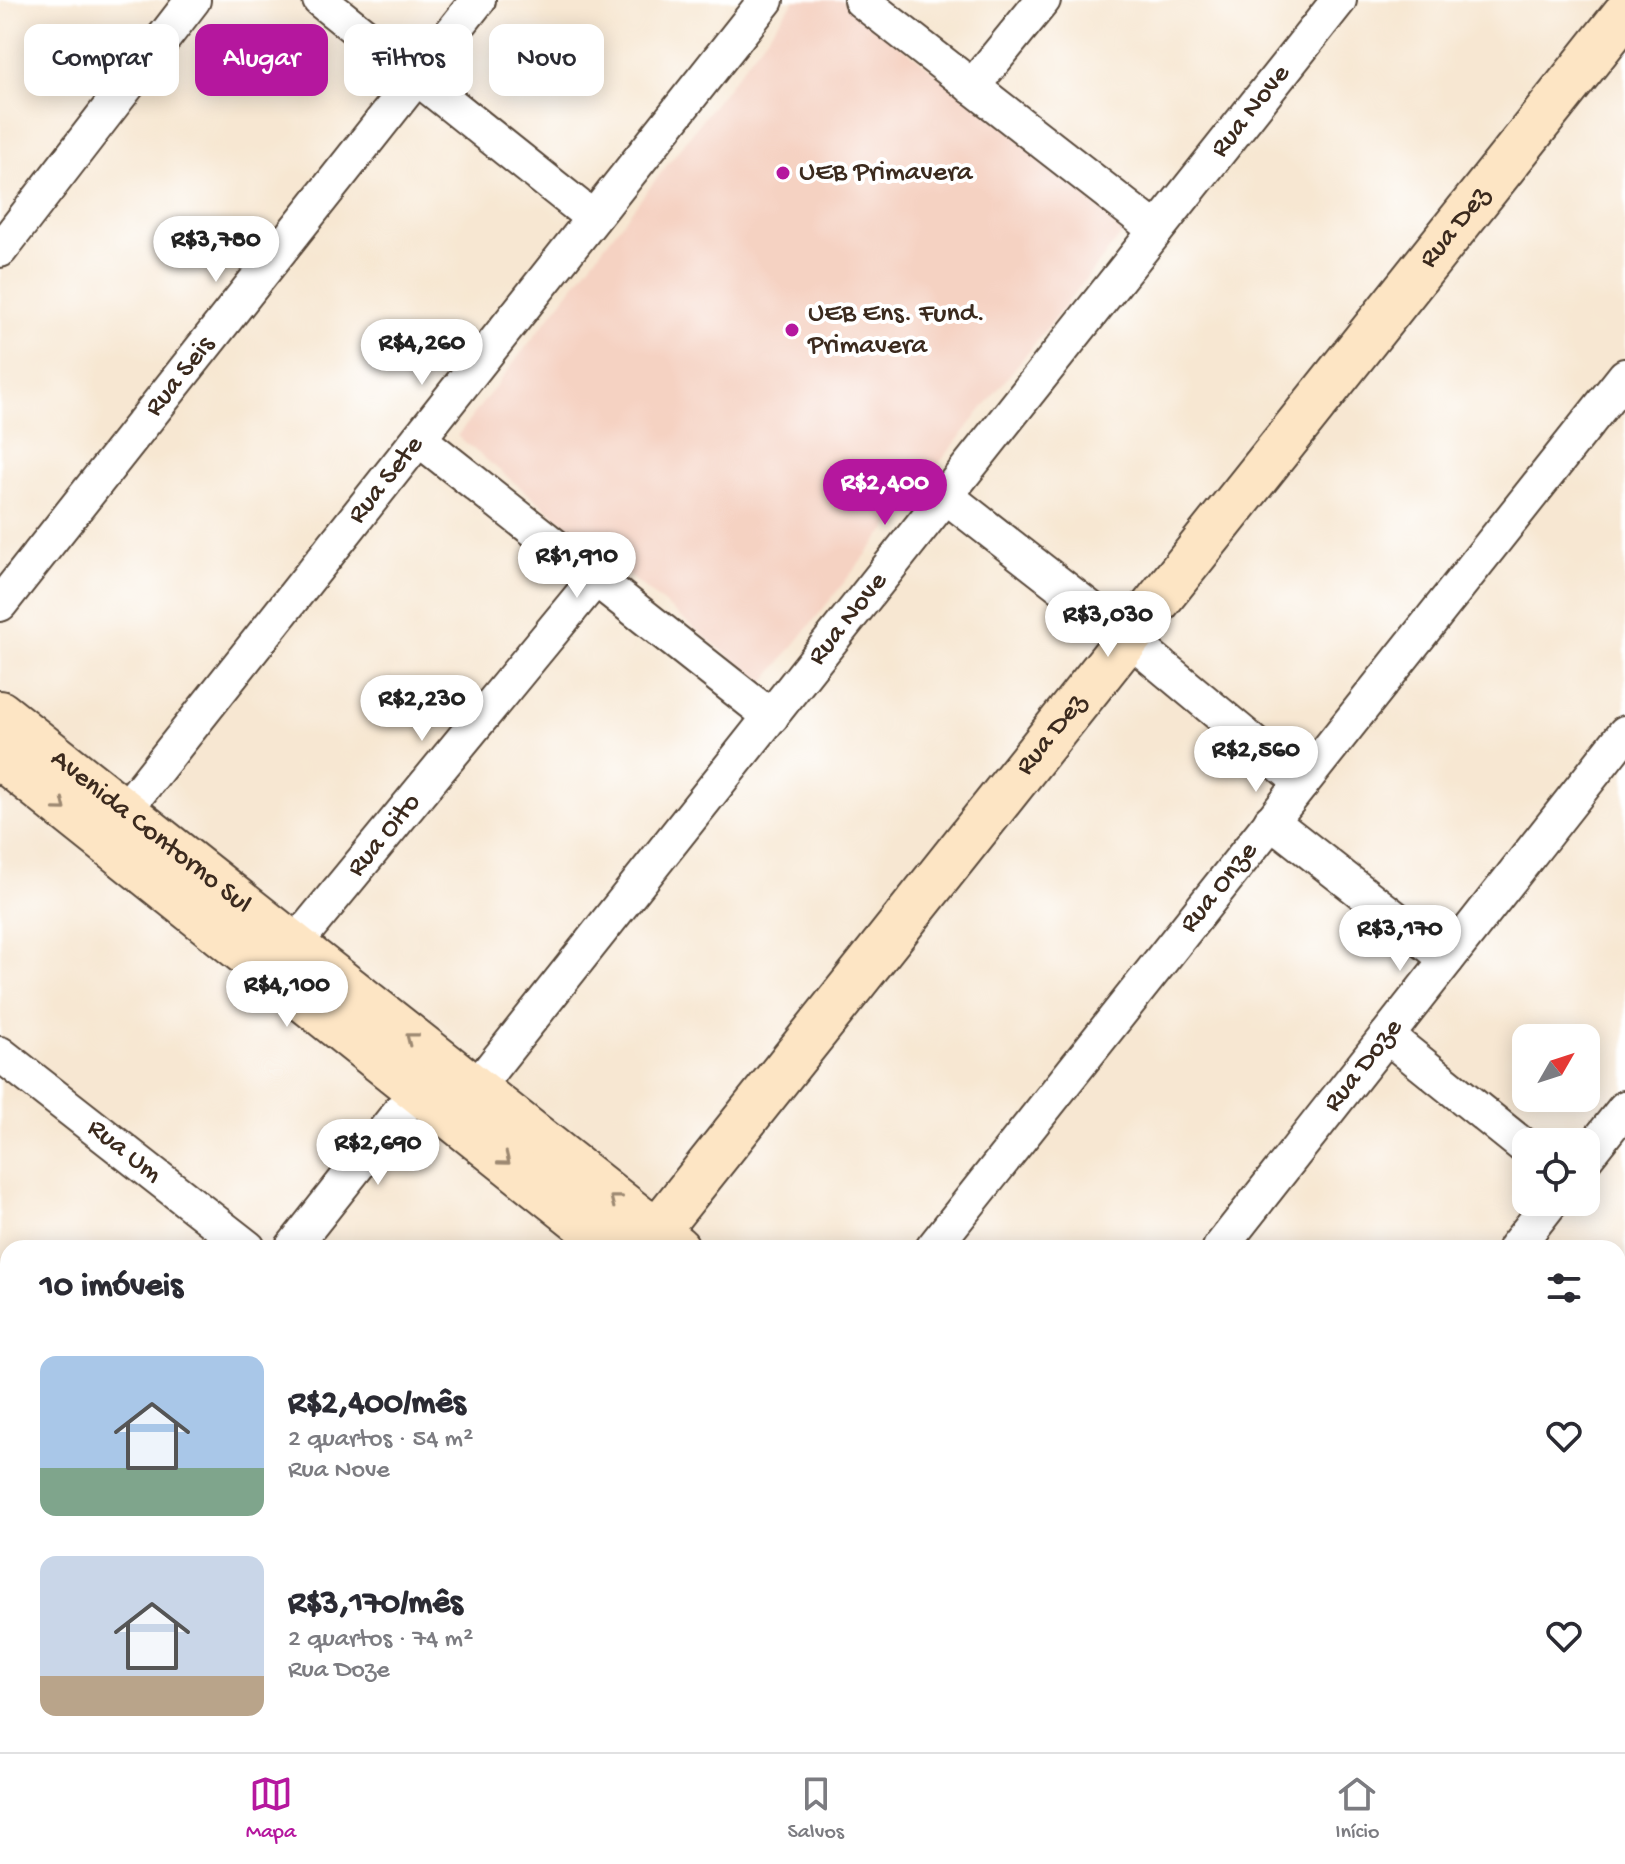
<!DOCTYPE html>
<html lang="pt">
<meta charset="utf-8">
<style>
body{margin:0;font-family:"Gochi Hand",sans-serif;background:#f7f7f7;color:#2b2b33;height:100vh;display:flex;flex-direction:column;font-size:30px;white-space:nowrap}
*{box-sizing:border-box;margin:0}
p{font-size:26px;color:#7c7c81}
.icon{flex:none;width:44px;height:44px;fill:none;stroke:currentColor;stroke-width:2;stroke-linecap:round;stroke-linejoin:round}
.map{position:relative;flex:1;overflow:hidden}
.drawer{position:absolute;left:0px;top:1240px;width:1626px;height:512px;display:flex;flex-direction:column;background:#fff;border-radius:24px 24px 0 0;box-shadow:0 4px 20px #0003}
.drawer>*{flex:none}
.banner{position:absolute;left:24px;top:24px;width:800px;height:72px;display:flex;gap:16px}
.needle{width:52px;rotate:51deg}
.controls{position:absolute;left:1512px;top:1024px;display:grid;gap:16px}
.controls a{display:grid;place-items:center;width:88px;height:88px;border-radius:16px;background:#fff;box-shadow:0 4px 20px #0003;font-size:40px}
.price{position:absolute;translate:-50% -68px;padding:0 18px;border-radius:28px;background:#fff;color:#222;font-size:26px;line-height:52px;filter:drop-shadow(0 2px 4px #0008)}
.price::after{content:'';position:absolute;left:50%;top:48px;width:24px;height:18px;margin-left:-12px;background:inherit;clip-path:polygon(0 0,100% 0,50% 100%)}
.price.selected{background:#b5179e;color:#fff}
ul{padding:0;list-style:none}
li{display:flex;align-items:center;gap:24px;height:200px;padding:0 40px}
li span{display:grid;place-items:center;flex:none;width:224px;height:160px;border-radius:16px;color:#555}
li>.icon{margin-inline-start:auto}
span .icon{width:96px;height:96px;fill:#fffc;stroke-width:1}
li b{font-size:34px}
h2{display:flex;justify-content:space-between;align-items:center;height:96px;padding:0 40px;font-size:34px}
.pill{padding:0 28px;border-radius:16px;background:#fff;box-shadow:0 4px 20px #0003;font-size:28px;line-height:72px}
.pill.selected{background:#b5179e;color:#fff}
.menu{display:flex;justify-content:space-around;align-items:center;height:112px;border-top:2px solid #e1e1e2;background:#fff;font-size:22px;color:#7c7c81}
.menu a{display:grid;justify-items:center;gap:4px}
.menu .selected{color:#b5179e}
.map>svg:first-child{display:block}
.built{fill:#f5d2c2}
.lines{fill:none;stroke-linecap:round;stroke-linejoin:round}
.street-casing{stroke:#574639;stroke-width:38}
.secondary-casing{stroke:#574639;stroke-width:48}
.street{stroke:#fff;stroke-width:34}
.secondary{stroke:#fde5c4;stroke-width:44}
.oneway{stroke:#9c8871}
.poi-dot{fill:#b5179e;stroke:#fff;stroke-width:3}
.labels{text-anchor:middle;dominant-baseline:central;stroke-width:8;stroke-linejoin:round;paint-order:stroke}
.street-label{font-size:28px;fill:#3b2a1e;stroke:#fff}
.poi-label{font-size:28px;fill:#3b2a1e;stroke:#fff;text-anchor:start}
</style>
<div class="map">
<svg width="1625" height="1752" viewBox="0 0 1625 1752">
<rect width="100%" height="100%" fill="#fff"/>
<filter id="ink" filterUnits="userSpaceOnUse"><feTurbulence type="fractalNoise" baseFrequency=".0125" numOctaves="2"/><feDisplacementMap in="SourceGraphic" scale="16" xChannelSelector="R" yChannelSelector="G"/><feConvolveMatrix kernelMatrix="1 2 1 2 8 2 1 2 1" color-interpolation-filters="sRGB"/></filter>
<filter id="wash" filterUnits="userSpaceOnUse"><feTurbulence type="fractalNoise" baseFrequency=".006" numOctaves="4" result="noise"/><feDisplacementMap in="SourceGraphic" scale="32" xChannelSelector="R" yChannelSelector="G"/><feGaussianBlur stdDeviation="1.8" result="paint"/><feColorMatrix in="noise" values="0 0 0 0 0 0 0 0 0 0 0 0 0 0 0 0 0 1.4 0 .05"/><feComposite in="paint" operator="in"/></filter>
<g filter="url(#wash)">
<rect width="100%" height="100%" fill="#f7e7d2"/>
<polygon class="built" points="795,0 842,0 1130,224 763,684 457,436"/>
</g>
<g filter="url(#ink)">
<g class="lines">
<defs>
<g id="street">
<polyline points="320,0 593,218"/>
<polyline points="861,0 1156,230"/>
<polyline points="972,87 1043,0"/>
<polyline points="0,250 193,0"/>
<polyline points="419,439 771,717"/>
<polyline points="946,496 1128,638 1302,783"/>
<path id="s1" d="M0 604 478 0"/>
<path id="s2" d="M124 811 766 0"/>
<polyline points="1271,821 1447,959"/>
<path id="s3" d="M294 945 596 578"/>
<polyline points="1387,1036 1526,1148"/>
<path id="s4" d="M0 1054 248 1248"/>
<path id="s5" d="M475 1089 1339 0"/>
<polyline points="1586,1157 1625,1108"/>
<polyline points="292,1248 417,1090"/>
<path id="s6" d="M933 1248 1625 376"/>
<path id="s7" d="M1220 1248 1625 733"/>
<polyline points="1515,1248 1551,1202"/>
<polyline points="0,1342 8,1348"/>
<polyline points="1618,1408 1625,1414"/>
<polyline points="1618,1474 1625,1465"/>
<polyline points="0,1619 8,1609"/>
<polyline points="511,1744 521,1752"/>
<polyline points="867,1744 877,1752"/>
<polyline points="1399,1752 1405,1744"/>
</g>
<g id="secondary">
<path id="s8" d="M0 713 677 1248"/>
<polyline points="0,757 615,1248"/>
<path id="s9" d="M643 1248 1625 14"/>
<polyline points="1275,1744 1285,1752"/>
<polyline points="189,1752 195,1744"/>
</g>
</defs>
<use href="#street" class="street-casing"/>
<use href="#secondary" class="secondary-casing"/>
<use href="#street" class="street"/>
<use href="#secondary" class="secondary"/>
</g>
<defs><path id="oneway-chevron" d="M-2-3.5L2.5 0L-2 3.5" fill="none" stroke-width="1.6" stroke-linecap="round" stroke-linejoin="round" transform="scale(2)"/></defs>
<g class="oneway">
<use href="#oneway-chevron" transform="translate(61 806) rotate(39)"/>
<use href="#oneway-chevron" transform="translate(411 1038) rotate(-142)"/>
<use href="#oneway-chevron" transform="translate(505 1160) rotate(39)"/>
<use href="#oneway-chevron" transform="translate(615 1200) rotate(-142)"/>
</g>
</g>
<g class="poi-dot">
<circle cx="783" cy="173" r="8"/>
<circle cx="792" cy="330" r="8"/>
</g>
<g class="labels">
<g class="street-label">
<text stroke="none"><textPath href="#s5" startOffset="1248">Rua Nove</textPath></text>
<text stroke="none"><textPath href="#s9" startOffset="1304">Rua Dez</textPath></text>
<text stroke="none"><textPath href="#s1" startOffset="290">Rua Seis</textPath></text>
<text stroke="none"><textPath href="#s2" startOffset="422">Rua Sete</textPath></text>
<text stroke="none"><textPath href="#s5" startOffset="600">Rua Nove</textPath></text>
<text stroke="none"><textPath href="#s9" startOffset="656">Rua Dez</textPath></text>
<text stroke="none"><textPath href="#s8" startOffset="192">Avenida Contorno Sul</textPath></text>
<text stroke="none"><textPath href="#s3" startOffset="142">Rua Oito</textPath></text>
<text stroke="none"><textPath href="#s6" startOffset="460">Rua Onze</textPath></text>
<text stroke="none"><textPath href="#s7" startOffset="232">Rua Doze</textPath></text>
<text stroke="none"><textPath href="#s4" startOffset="158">Rua Um</textPath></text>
</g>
<g class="poi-label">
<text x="799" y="173">UEB Primavera</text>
<text x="808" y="314">UEB Ens. Fund.<tspan x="808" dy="32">Primavera</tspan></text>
</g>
</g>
</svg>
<div class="controls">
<a><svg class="needle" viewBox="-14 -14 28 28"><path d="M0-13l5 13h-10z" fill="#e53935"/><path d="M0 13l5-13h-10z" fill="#7c7c81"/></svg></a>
<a><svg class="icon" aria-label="locate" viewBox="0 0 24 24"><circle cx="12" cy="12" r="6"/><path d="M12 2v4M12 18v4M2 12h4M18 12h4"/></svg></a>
</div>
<b class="price" style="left:216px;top:284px">R$3,780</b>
<b class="price" style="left:422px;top:387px">R$4,260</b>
<b class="price selected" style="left:885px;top:527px">R$2,400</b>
<b class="price" style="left:577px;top:600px">R$1,910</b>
<b class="price" style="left:1108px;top:659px">R$3,030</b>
<b class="price" style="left:422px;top:743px">R$2,230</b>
<b class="price" style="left:1256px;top:794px">R$2,560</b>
<b class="price" style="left:1400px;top:973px">R$3,170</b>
<b class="price" style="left:287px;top:1029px">R$4,100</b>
<b class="price" style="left:378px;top:1187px">R$2,690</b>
<div class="banner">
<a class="pill">Comprar</a>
<a class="pill selected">Alugar</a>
<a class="pill">Filtros</a>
<a class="pill">Novo</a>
</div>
<section class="drawer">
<h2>10 imóveis<svg class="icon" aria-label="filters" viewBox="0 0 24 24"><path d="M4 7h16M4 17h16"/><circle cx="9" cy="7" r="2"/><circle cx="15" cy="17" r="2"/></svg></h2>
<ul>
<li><span style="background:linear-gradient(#a9c7e8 70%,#7fa58c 0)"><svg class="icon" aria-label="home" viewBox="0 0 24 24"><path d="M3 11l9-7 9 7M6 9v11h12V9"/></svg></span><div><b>R$2,400/mês</b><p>2 quartos · 54 m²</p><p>Rua Nove</p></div><svg class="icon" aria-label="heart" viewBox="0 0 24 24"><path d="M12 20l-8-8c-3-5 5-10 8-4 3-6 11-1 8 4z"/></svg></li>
<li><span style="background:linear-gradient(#c9d6e8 75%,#b9a48a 0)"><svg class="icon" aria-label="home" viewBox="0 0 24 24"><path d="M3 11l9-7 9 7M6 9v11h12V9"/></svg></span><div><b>R$3,170/mês</b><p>2 quartos · 74 m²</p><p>Rua Doze</p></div><svg class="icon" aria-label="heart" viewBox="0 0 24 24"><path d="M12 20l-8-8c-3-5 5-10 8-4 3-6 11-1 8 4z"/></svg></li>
</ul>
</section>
</div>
<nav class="menu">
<a class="selected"><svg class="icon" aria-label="map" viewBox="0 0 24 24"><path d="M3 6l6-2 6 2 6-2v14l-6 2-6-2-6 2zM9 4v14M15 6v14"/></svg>Mapa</a>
<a><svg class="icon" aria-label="saved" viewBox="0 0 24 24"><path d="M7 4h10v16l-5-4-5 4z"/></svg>Salvos</a>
<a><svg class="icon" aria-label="home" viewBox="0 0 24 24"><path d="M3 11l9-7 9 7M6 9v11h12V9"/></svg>Início</a>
</nav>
